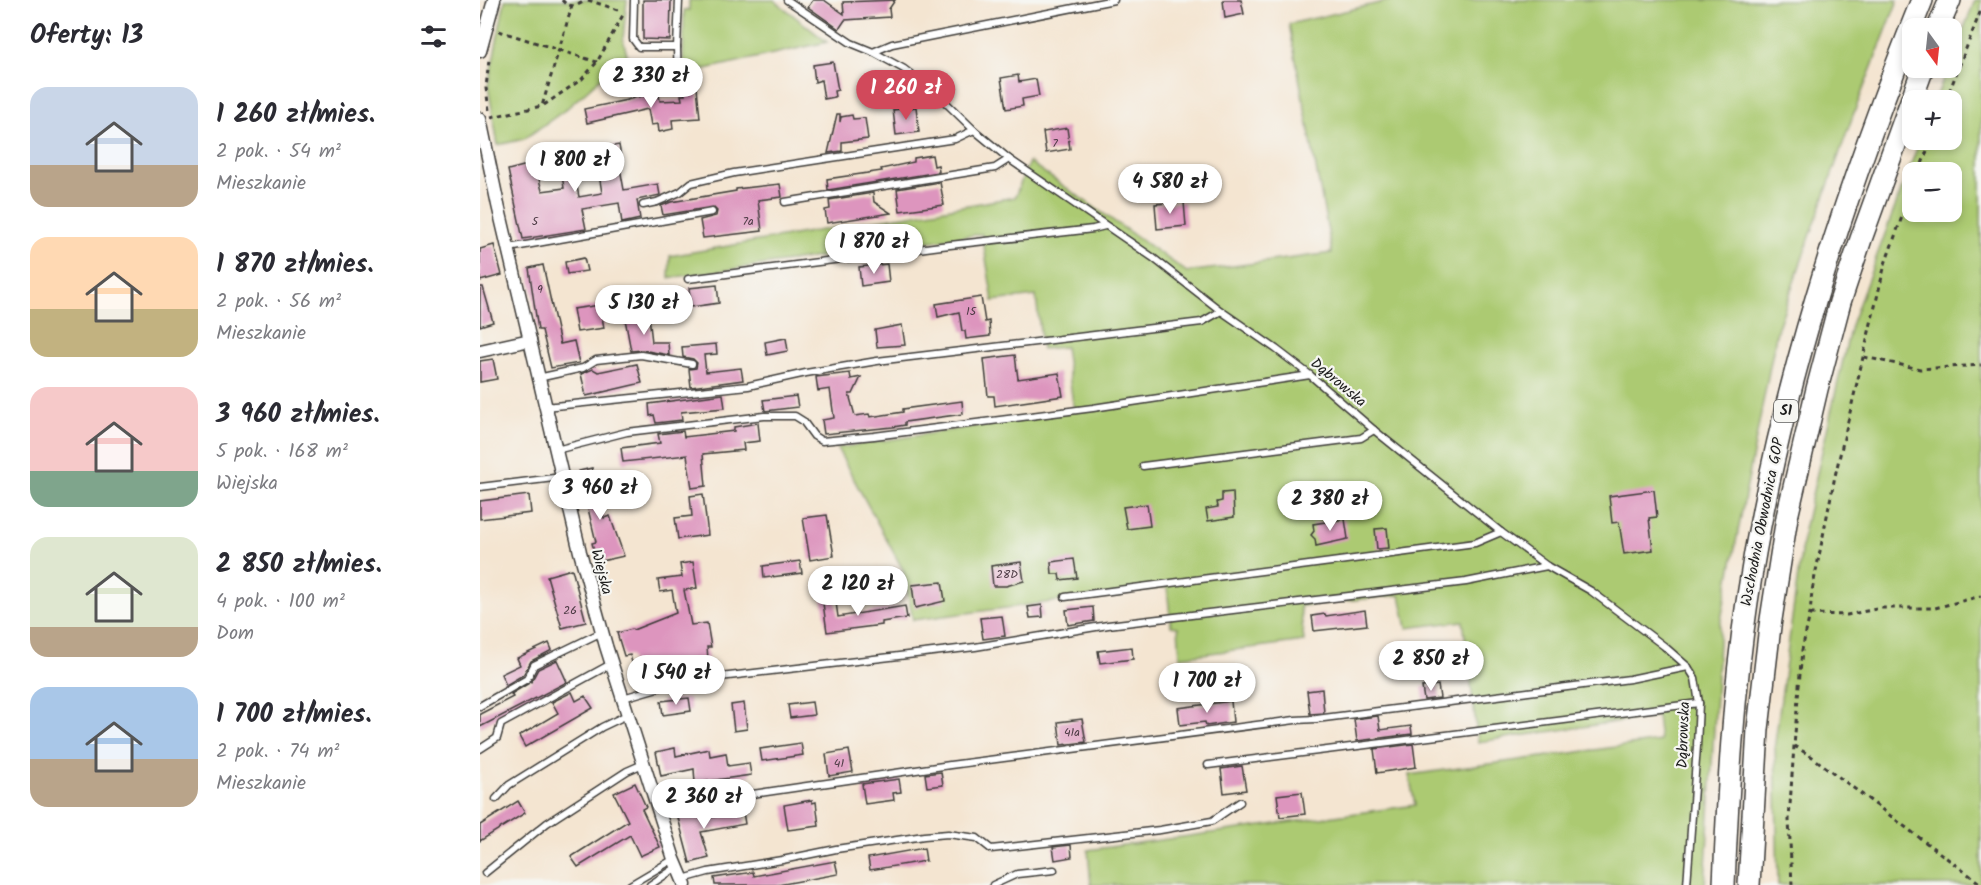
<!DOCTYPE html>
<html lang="pl">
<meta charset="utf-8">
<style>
body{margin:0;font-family:Kalam,sans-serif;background:#f2f2f3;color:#2b2b33;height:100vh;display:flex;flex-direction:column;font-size:22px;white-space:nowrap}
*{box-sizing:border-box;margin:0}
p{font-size:20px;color:#7c7c81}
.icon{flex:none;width:33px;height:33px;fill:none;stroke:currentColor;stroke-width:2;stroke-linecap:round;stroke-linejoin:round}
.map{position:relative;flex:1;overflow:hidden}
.panel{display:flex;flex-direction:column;background:#fff;width:480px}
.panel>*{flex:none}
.needle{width:39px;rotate:165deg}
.buttons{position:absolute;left:1422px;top:18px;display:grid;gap:12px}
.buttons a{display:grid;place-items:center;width:60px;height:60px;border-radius:12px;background:#fff;box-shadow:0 3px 9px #0003;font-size:30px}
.price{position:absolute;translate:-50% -51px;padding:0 14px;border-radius:21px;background:#fff;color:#222;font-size:20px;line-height:39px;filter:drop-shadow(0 2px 3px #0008)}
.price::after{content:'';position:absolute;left:50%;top:36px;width:18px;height:14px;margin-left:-9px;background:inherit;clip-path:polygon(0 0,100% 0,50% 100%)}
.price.active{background:#d1495b;color:#fff}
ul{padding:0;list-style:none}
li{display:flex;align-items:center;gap:18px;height:150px;padding:0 30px}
li span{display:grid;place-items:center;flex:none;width:168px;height:120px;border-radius:18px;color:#555}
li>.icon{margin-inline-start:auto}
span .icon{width:72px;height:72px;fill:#fffc;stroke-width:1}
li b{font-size:26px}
h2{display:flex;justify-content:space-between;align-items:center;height:72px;padding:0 30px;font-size:26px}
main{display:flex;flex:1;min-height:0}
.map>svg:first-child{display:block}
.green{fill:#acca72;stroke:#647347;stroke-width:1.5;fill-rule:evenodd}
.building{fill:#dd95be;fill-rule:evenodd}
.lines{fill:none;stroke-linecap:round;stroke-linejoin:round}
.service-casing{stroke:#3c3a37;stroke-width:9}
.minor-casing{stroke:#3c3a37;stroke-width:15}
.motorway-casing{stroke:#3c3a37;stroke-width:24}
.path{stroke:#3c3a37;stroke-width:3;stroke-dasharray:4.5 4.5;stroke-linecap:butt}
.service{stroke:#fff;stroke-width:6}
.minor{stroke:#fff;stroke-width:12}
.motorway{stroke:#fff;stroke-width:21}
.labels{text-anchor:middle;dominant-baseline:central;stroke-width:4.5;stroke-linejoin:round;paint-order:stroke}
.number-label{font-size:12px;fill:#4c3a44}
.shield{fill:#f6f6f2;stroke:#5d5d5c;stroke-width:1.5}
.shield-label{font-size:14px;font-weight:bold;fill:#1c1c1c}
.street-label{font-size:15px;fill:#1c1c1c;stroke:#f6f6f2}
</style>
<main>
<section class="panel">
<h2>Oferty: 13<svg class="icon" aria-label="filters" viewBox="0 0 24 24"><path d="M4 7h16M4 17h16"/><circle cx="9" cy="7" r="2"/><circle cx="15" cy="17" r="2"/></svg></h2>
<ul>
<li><span style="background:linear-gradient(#c9d6e8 65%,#b9a48a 0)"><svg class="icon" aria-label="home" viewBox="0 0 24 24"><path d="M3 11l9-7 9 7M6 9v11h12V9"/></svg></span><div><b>1 260 zł/mies.</b><p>2 pok. · 54 m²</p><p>Mieszkanie</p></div></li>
<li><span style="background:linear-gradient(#ffd9b3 60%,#c2b280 0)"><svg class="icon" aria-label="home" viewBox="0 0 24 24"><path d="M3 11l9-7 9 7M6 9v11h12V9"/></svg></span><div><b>1 870 zł/mies.</b><p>2 pok. · 56 m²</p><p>Mieszkanie</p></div></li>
<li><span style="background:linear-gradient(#f6c9c9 70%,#7fa58c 0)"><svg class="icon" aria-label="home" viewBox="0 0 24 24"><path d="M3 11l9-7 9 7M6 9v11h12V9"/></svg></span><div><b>3 960 zł/mies.</b><p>5 pok. · 168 m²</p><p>Wiejska</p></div></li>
<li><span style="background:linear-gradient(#dfe7d0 75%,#b9a48a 0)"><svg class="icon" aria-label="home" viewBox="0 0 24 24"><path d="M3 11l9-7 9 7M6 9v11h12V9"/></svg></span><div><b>2 850 zł/mies.</b><p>4 pok. · 100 m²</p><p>Dom</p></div></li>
<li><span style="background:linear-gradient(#a9c7e8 60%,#b9a48a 0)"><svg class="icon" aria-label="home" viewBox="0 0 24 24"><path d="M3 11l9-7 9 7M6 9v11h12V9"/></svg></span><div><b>1 700 zł/mies.</b><p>2 pok. · 74 m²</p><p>Mieszkanie</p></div></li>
</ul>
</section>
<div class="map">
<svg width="1501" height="885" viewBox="0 0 1501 885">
<rect width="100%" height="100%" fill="#f6f6f2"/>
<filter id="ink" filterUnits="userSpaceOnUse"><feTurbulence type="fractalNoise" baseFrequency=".0167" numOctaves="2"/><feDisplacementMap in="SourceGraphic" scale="12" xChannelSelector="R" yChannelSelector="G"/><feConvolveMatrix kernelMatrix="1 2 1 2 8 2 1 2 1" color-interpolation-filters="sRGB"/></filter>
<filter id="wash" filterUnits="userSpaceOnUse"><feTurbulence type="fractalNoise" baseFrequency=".008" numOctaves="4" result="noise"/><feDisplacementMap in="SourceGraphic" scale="24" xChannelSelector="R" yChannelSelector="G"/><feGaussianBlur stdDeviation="1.35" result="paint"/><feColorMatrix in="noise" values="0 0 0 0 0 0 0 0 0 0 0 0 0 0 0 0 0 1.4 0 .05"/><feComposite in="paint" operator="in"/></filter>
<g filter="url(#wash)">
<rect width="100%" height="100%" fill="#f4e5d1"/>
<g class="green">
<polygon points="25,0 147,0 143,39 147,55 85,110 44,139 18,145 8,86"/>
<polygon points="209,0 294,0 347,42 203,74 204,10 209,10"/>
<polygon points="912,0 1418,0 1372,118 1297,330 1240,625 1225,885 611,885 608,850 935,805 929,775 1180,741 1177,716 998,742 983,621 927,628 920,595 820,606 824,641 700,657 698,627 691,626 687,587 433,620 423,570 357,448 594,411 585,347 562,349 556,296 513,301 502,234 189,278 190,256 535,197 549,162 707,272 852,253 809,24"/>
<path d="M1495 0H1501V885H1298L1295 743 1324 530 1371 325 1440 140H1472V100H1455L1468 68H1472V59ZM1432 172H1472V212H1432Z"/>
</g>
<g id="blocks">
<g class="building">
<polygon points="163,0 191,0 190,40 163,39"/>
<polygon points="333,0 344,0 364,14 363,2 415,0 409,9 410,17 365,20 359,29 328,7"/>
<polygon points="743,0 761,0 764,14 745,18"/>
<polygon points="353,62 358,90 354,91 355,97 344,99 341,80 335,82 333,65"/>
<polygon points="538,75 539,82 556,79 559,96 542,99 543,106 526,109 521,78"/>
<polygon points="217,87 220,118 192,120 193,129 179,132 178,124 171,125 168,109 107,123 104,109 147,100 165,95 164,92 178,90 180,101 202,100 201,95 205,95 204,88"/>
<polygon points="436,107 439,132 416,135 413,110"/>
<polygon points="357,114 360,114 360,122 361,117 372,115 373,119 385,118 388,139 362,142 362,151 348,153"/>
<polygon points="587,128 590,149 566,153 563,132"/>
<path d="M139 145 141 157H138L144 190 178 184 180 195 157 200 160 219 142 223 139 203 102 209 106 229 43 239 28 170 55 163 62 191 84 188 79 155ZM117 162 122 193 99 197 93 166Z"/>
<polygon points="452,155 454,166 458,165 459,172 348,190 347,179 402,171 401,169 434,162 434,158"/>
<polygon points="460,182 464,205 420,211 417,189"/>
<polygon points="300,184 302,197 278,200 282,231 223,238 220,220 236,216 237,211 233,207 183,215 181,206 191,202 256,191 256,189"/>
<polygon points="393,193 394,202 411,213 347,223 345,210 350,209 349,200"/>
<polygon points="704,202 706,226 677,229 675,204"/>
<polygon points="14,245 22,275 0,281 0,249"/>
<polygon points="104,258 107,271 87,274 85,262"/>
<polygon points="407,264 409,282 381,286 379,267"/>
<polygon points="63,265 80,344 94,341 99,363 71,368 62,330 58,330 49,268"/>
<polygon points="237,285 239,303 211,307 209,288"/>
<polygon points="0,287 3,287 13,322 0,326"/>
<polygon points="501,297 505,322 509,321 510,336 486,339 485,331 482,331 479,312 458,317 456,304"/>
<polygon points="184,300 186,313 162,317 160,303"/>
<polygon points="120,305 124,328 97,332 93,309"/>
<polygon points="169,316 172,342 188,342 189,355 162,350 151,351 145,319"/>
<polygon points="422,325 425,345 397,347 395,330"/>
<polygon points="306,338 308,351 287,355 285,342"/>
<polygon points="236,344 237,354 224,355 226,372 261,368 263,380 211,387 209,369 216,368 217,363 213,359 203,357 202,347"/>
<polygon points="535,355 538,379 579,373 583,396 515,406 514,396 508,396 504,359"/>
<polygon points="13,359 17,379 0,382 0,361"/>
<polygon points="157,364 162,383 106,396 101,374 113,369 118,372"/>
<polygon points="370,373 371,379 381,377 373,394 369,394 375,416 389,414 390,417 423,412 423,409 482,401 483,414 425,422 425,425 413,427 344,434 342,420 354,418 350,389 338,391 336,377"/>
<polygon points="243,394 245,408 201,412 202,420 176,423 174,415 170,416 169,404"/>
<polygon points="316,396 318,407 285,411 283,400"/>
<polygon points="278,423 280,441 263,443 264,450 223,454 226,486 212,488 207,455 143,462 141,448 180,443 178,434 203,431 204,437 254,431 254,427"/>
<polygon points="112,468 124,518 130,516 144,556 117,562 112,543 116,542 99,471"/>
<polygon points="1174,490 1177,517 1169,518 1173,550 1144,554 1139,522 1132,523 1129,496"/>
<polygon points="753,492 754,517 728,521 726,509 738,507 737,502 742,501 742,493"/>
<polygon points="223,494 228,535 198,539 195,518 212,516 210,496"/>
<polygon points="49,495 51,513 0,519 0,501"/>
<polygon points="667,504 670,526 647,529 643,507"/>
<polygon points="347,515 354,556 330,560 323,518"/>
<polygon points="865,519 868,539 836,546 835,539 831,535 834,531 833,524"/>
<polygon points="907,528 909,548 897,549 895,529"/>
<polygon points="594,559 597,578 580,580 579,574 572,574 571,562"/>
<polygon points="320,561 322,573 284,578 283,566"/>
<polygon points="213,562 217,588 204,590 211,625 227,623 231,647 227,647 228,659 177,667 178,669 172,670 176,683 159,688 150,655 144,656 137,633 152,629 153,630 196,613 192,590 180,592 178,580 202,577 200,564"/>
<polygon points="541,562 544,581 526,586 513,586 511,566"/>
<polygon points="92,569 106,622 82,628 67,576"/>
<polygon points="462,582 465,601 435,608 432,585"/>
<polygon points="355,595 358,617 425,606 427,618 402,622 402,625 347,632 342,596"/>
<polygon points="562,605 563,617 550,618 548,607"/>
<polygon points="613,607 614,621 588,625 586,610"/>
<polygon points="885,610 887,625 834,631 832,616 845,614 846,616"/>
<polygon points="522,616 525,636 503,639 500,618"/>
<polygon points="69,643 72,650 51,661 43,675 26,685 21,674 40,665 37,658"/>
<polygon points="652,647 653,659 620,663 618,651"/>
<polygon points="77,660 87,682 0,727 0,714 33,697 31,694 51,682 58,669"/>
<polygon points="958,685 960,698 944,700 942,687"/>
<polygon points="842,689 844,713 830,714 827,691"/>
<polygon points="92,692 96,701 105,696 113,708 45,747 39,736 78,713 72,702"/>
<polygon points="209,698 211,711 183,715 181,701"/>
<polygon points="751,701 753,722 726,726 725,722 700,725 698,708"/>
<polygon points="332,702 334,715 310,718 308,705"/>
<polygon points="264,703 267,729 254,731 251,705"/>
<polygon points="898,716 900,730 931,726 932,734 877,741 874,719"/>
<polygon points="602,719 606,742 581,745 578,722"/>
<polygon points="321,743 323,755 282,761 280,749"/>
<polygon points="933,744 936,767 897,773 894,749"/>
<polygon points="195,748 196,756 229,749 230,756 246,753 248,766 269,763 271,775 215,783 214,769 181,776 176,752"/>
<polygon points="369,750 373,772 349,776 346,754"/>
<polygon points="762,766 766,790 744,793 741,769"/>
<polygon points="461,772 463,785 447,787 445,774"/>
<polygon points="419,779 421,792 413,793 414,800 385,804 382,784"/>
<polygon points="155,783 166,807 162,809 180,847 160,856 150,835 98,867 91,857 148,821 134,793"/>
<polygon points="822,792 825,814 800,817 797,795"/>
<polygon points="332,800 332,803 336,802 339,826 308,830 304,805"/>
<polygon points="38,801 45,813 0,841 0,825"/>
<polygon points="232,808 233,817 263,812 265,824 221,832 229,858 210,863 197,814"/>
<polygon points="591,845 592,857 575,860 573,847"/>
<polygon points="444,848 446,861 390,870 388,858"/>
<polygon points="355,861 358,874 298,885 235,885 234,878 273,872 274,876"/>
</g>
</g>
</g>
<g filter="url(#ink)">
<use href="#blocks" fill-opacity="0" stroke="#3c3a37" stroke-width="1.5"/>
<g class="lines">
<defs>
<g id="service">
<polyline points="154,0 153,39 159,47 197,47 199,0"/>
<polyline points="307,0 371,43 393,52 424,69 459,96 494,130 529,159 672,257 741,311 796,349 830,375 894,430 1021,532 1067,566 1111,591 1184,646 1208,667 1215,678 1219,703 1217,746 1207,885"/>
<polyline points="197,47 198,84"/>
<polyline points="393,52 412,44 634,0"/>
<polyline points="305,202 515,168 529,159"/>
<polyline points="163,205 177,202 200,192 211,183 254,173 475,139 494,130"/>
<polyline points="29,248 232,212"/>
<polyline points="208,279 461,246 613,229 625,226"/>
<polyline points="58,378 103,368 116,360 161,355 212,364"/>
<polyline points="65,407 268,386 326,373 397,361 722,322 741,311"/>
<polyline points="76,450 147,432 284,416 315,416 323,421 334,436 342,441 394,436 613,408 830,375"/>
<polyline points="663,466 881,438 894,430"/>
<polyline points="0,487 82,477"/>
<polyline points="585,597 995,543 1021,532"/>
<polyline points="143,698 198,682 495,647 628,625 986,582 1067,566"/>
<polyline points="0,706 47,679 54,665 122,632"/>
<polyline points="0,749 17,738 21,724 131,664"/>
<polyline points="728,765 1219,703"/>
<polyline points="16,799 29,785 122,727 147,715"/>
<polyline points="177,808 470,765 815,720 836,719 1150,679 1208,667"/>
<polyline points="5,873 67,823 147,771 163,764"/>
<polyline points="203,879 228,872 302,860 356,849 444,836 468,834 497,838 511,849 680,830 732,821 760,802"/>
<polyline points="150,885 194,859"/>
<polyline points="170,885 197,867"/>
<polyline points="513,885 537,874 574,870"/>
</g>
<g id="minor">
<polyline points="0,51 14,0"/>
<polyline points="0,119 18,205 100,552 126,646 194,859 205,885"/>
<polyline points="0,351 50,340"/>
</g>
<g id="motorway">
<polyline points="1458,28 1470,0"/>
<path d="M1244 885C1248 790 1253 696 1267 602 1298 394 1364 194 1442 0"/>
<polyline points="1269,885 1278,729 1290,626 1307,517 1337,389 1360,302 1381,239 1443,68"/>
</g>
</defs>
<use href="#service" class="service-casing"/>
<use href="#minor" class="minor-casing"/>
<use href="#motorway" class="motorway-casing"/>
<g class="path">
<path d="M82 0C88 8 98 7 105 0"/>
<polyline points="108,0 141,11"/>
<polyline points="19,31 117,62"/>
<polyline points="1466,100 1501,10"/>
<polyline points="64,105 102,79 117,62 143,15"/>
<polyline points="9,110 6,88 9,60"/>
<polyline points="11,117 62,106 92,6"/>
<polyline points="1439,172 1451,140"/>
<polyline points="1384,357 1440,369 1501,365"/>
<polyline points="1330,614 1367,615 1401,608 1455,608 1501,596"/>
<polyline points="1314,746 1331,756 1501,884"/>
<polyline points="1312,885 1309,820 1314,746 1322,650 1330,614 1332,591 1355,476 1405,264 1432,189"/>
</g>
<use href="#service" class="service"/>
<use href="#minor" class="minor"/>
<use href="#motorway" class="motorway"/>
</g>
</g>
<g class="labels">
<g class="number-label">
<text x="575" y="143">7</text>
<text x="55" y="221">5</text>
<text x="268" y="221">7a</text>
<text x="60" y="289">9</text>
<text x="491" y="311">15</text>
<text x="527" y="574">28D</text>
<text x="90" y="610">26</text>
<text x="592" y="732">41a</text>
<text x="359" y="763">41</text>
</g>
<rect class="shield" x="1294" y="400" width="24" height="22" rx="4.5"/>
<g class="shield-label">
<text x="1306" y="411">S1</text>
</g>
<g class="street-label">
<text transform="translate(858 383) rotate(40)">Dąbrowska</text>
<text transform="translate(1283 522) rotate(-79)">Wschodnia Obwodnica GOP</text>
<text transform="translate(121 572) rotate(75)">Wiejska</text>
<text transform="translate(1204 735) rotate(-88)">Dąbrowska</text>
</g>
</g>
</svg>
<div class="buttons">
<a><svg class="needle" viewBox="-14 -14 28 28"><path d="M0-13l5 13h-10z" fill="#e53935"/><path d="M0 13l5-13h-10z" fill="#7c7c81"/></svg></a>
<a>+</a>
<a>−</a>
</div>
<b class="price" style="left:171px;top:109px">2 330 zł</b>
<b class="price active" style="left:426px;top:121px">1 260 zł</b>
<b class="price" style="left:95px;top:193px">1 800 zł</b>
<b class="price" style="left:690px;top:215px">4 580 zł</b>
<b class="price" style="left:394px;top:275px">1 870 zł</b>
<b class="price" style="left:164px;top:336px">5 130 zł</b>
<b class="price" style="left:120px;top:521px">3 960 zł</b>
<b class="price" style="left:850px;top:532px">2 380 zł</b>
<b class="price" style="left:378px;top:617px">2 120 zł</b>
<b class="price" style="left:951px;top:692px">2 850 zł</b>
<b class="price" style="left:196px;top:706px">1 540 zł</b>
<b class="price" style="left:727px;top:714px">1 700 zł</b>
<b class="price" style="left:224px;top:830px">2 360 zł</b>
</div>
</main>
